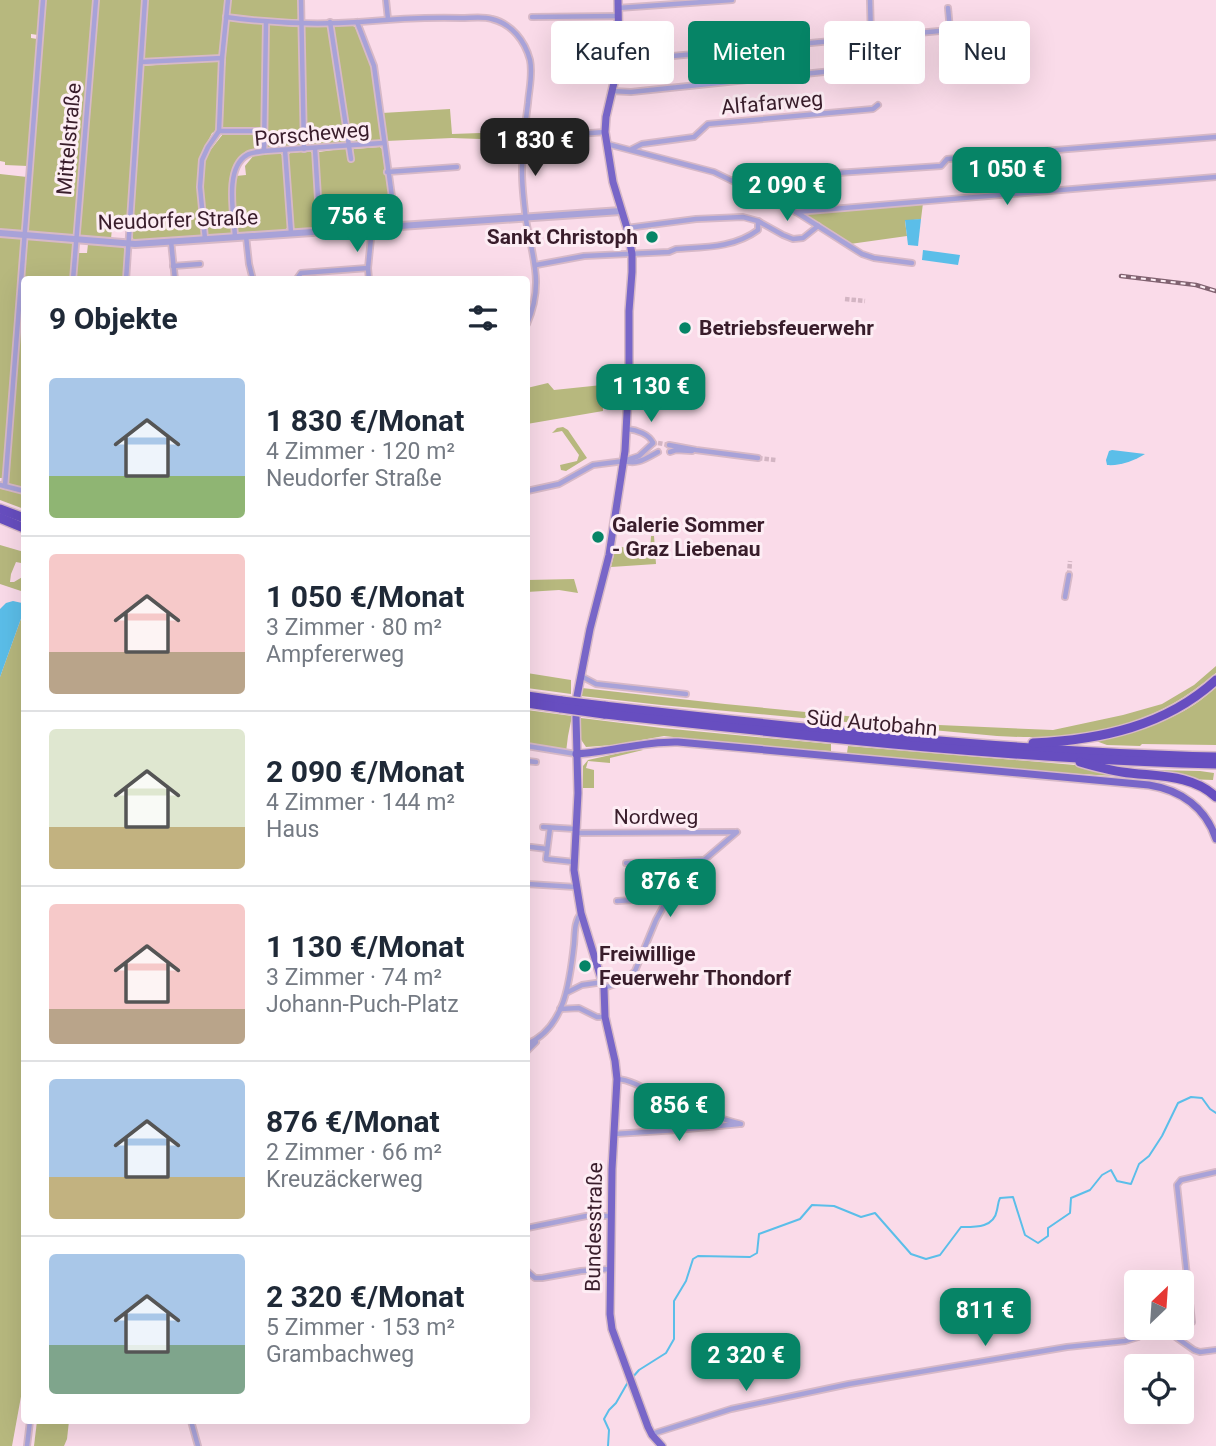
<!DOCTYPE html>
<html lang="de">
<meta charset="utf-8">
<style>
body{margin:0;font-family:Roboto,sans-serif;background:#f2f2f3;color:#1f2937;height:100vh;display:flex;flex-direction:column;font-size:26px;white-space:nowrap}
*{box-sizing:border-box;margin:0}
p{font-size:23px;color:#747a83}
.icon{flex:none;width:38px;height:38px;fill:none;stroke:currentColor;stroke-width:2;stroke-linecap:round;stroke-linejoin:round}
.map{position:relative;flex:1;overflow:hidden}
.drawer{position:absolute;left:21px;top:276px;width:509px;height:1148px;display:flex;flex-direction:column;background:#fff;border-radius:7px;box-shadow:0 7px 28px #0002}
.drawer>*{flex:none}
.guide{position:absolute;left:551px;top:21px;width:558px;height:63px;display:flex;gap:14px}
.needle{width:46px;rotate:25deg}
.tools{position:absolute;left:1124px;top:1270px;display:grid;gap:14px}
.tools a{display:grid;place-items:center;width:70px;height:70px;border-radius:7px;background:#fff;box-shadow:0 7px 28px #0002;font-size:35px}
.price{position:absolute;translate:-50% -60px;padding:0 16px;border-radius:14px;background:#068466;color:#fff;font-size:23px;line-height:46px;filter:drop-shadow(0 2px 4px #0008)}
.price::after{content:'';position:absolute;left:50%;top:42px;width:21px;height:16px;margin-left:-10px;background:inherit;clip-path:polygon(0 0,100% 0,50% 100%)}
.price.current{background:#222;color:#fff}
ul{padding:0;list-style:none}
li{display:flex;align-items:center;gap:21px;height:175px;padding:0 28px}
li+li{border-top:2px solid #e0e1e3}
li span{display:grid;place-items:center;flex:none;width:196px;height:140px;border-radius:7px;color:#555}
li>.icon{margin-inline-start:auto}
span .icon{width:84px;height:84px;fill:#fffc;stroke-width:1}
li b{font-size:30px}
h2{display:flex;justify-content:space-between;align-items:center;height:84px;padding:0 28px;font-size:30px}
.chip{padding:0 24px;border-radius:7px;background:#fff;box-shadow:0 7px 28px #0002;font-size:24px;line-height:63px}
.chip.current{background:#068466;color:#fff}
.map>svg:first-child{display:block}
.green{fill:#b7b87e}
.water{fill:#5bbee9}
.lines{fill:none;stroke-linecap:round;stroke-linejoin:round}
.stream{stroke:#5bbee9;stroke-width:2}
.minor-tunnel{stroke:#d3b5c3;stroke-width:4.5;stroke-dasharray:4.5 2;stroke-linecap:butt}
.minor-casing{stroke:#d7b9c7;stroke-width:8}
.tertiary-casing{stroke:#d7b9c7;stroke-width:10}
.primary-casing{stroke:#d7b9c7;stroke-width:10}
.motorway-casing{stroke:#d7b9c7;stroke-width:12}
.minor{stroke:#a8a2d8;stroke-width:4.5}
.tertiary{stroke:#a8a2d8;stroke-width:6}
.primary{stroke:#7866c8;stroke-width:7}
.motorway{stroke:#674ec0;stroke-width:9}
.rail-casing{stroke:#806270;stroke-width:4.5}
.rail{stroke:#fdedf4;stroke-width:2;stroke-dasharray:5;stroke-linecap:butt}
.motorway-bridge-casing{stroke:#d7b9c7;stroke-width:12;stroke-linecap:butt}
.motorway-bridge{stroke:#674ec0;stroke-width:9}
.poi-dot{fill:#068466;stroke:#fdedf4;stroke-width:2.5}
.labels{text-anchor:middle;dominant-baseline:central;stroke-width:6;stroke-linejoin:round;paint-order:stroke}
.street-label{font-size:21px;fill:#391d2b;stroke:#fdedf4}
.poi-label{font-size:21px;font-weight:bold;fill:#391d2b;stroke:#fdedf4;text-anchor:start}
</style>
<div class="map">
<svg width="1216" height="1446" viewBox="0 0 1216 1446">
<rect width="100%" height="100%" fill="#fadbe9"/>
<g class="green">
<polygon points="0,0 40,0 38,35 31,34 31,38 37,39 28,166 5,165 5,162 0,161"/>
<polygon points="44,0 94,0 74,235 72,237 28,233 27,230"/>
<polygon points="98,0 142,0 127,228 112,228 111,239 80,238 78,235"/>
<polygon points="147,0 226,0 222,54 219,56 145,60 144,58"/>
<polygon points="230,0 298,0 299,17 297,20 265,20 232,16 229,15"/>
<polygon points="231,20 263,24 265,26 263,126 260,129 223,130 221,127 228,22"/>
<polygon points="270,24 297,26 299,28 302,145 300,148 269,150 266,146 268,27"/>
<polygon points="305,25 327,25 329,27 347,142 346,144 308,146 305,143 303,27"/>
<polygon points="333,25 351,25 355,27 372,66 382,138 378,142 353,143 351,142 332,26"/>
<polygon points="219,60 221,61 216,131 212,133 206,145 200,160 203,233 200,236 134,240 131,235 143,66"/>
<polygon points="450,109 452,134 509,132 509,140 452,138 386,141 382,113"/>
<path d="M260 133 263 135V143C256 149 250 150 244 155 221 171 231 207 232 230L231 234 209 235 207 233 203 184 205 157 223 134Z"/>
<polygon points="380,147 382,149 392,220 390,223 324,228 321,225 317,153 319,152 347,148 350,163 352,162 351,151 354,149"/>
<polygon points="310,151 313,154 318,225 316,228 295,229 293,227 287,156 290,153"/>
<polygon points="280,153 283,156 288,227 285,230 239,233 237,230 234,191 236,176 246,175 245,166 254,155"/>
<polygon points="0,174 27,177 22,230 20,232 0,230"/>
<polygon points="923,203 921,219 905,221 907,236 850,244 803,213"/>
<polygon points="0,235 20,237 22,239 3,478 0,478"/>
<polygon points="29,238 71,242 73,244 70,280 24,280 24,488 7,483 15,374 17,370 16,368 26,240"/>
<polygon points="88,244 123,247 125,250 123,280 74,280 76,253 87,253"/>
<polygon points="548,383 554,390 602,385 603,411 527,424 527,388"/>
<polygon points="563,427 568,430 587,458 566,471 561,470 560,465 577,461 579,455 562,431 552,433 557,428"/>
<polygon points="0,488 24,493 24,509 0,500"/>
<polygon points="651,536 654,536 656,564 611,567 616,546 633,549 636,548 640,549 641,551 650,553"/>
<polygon points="0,545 24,552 24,568 21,563 16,562 11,574 10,582 14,582 24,576 24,592 0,584"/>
<polygon points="574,579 578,593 559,590 527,592 527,580"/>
<polygon points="24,600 24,1354 22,1391 12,1446 0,1446 0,677 23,613 22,603"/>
<path d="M1216 666V673C1149 730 1083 741 997 736L661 705 581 696 582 688 725 704 939 725 1053 730 1123 715 1162 704 1194 685Z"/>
<polygon points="527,673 571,680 571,694 527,688"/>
<path d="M1216 687V745L1142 744 1140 746 1107 745 1096 741C1104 737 1114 738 1123 735 1159 723 1188 714 1216 687Z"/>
<polygon points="527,710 572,716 568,736 566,752 527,746"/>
<polygon points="581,718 662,728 831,744 831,751 775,748 664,736 613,745 586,747 580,738"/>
<path d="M848 746 1075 765 1152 770 1200 771 1214 773 1213 780C1091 776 968 768 847 753Z"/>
<polygon points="638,749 643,750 610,758 610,763 588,761 586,768 594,770 594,788 583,788 583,766 588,760"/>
<polygon points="37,1421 69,1421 67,1439 64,1446 34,1446"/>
</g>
<g class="water">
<polygon points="921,219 918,246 908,245 905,220"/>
<polygon points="923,250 960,255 958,265 922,260"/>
<path d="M1112 450 1145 454C1134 461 1120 466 1107 465L1106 460 1109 451Z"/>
<polygon points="13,601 22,603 23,613 0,677 0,609 6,603"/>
</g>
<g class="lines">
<g class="stream">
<path d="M632 1378 639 1370 666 1353 674 1339V1301L686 1281 693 1259 698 1256 750 1257 757 1253 759 1234 800 1219 812 1205 834 1206 861 1217 875 1213 911 1254 926 1259 940 1255 961 1227C975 1227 994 1228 997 1210 998 1206 998 1202 1000 1198L1013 1197 1025 1235 1038 1243 1048 1236V1228L1070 1213 1071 1198 1090 1190 1102 1175 1111 1170 1117 1181 1131 1184 1139 1164 1149 1156 1162 1136 1178 1103 1191 1097 1202 1098 1210 1109 1216 1113"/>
<polyline points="608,1446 609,1430 604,1419 609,1410 616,1403 628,1382"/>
</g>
<g class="minor-tunnel">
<polyline points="845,299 865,301"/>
<polyline points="658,443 669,445"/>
<polyline points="758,458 776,460"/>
<polyline points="1069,575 1070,561"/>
</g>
<defs>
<g id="minor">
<polyline points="301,0 304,149"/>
<polyline points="386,0 388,19"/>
<polyline points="870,0 871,37"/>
<polyline points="618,8 732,0"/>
<path d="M226 17C270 23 315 25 359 22 393 19 427 17 461 18 471 18 483 16 492 19 512 24 525 41 530 60 533 74 529 89 528 103 525 126 522 149 522 172 522 188 524 204 526 220 533 260 544 284 527 324"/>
<polyline points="532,17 618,16"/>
<polyline points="330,22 351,159"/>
<polyline points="357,22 374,66 396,226"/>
<polyline points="619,61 950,30 948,8"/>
<polyline points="141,62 222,58"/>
<polyline points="612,91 631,92 871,67"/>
<polyline points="219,131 264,131"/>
<polyline points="523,140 562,135 605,132"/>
<polyline points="607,144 714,172 796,212 862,254 874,258 912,263"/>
<polyline points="315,149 320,231"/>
<polyline points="632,149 642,144 694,137 708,124 873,109 878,105"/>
<polyline points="285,150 291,233"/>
<polyline points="264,151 266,22"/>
<polyline points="387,172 457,167"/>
<polyline points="732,180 941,166 947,159 1216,137"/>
<polyline points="796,212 1216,177"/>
<polyline points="627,228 696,219 743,217 758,221 783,235 793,239 803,238 818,226"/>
<polyline points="246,236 249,264 253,280"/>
<path d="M235 237C234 215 224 168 247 155 251 152 259 152 264 151L383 143"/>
<polyline points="205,239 200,187 202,160 208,147 219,131 222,58 228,0"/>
<polyline points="171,241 175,280"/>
<path d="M536 265 584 256 669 252 676 249C704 247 734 248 758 230V221"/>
<polyline points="173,266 200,264"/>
<polyline points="73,280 96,0"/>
<polyline points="126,280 145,0"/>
<polyline points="296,280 301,273 368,268"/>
<polyline points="369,280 368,268 372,228"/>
<path d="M627 429C637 430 649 434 653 443"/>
<polyline points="669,445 696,450 758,458"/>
<polyline points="670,452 676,450 692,451"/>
<path d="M625 461C638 465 646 458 658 452"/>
<polyline points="0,485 24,491"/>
<polyline points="5,486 43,0"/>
<polyline points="527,491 559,484 593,465 624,461 639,456 653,443"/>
<polyline points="1065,597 1069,575"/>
<polyline points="581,676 596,684 686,694"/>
<polyline points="527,746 576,754"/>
<polyline points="527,761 536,762"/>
<polyline points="543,827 576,829"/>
<polyline points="550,828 546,859 574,862"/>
<polyline points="576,833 735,832"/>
<polyline points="531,847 547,849"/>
<polyline points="626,863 703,860"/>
<polyline points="527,884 576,887"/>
<polyline points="617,901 667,898"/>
<polyline points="604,988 624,981 635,971 656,920 668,898 696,867 737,832"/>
<polyline points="568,992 582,985 603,982"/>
<polyline points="560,1009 579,1008 597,1017 605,1017"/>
<path d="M527 1044C565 1028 570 981 574 944 575 933 574 922 581 913"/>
<polyline points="527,1051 536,1042"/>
<path d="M617 1079C635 1080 652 1094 668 1101 691 1111 716 1117 741 1124"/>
<polyline points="614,1134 677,1130 739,1124"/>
<polyline points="527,1228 586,1216 611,1216"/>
<polyline points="527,1271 535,1278 542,1278 581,1271 610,1269"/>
<polyline points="1181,1324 1192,1322 1177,1185 1181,1180 1216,1172"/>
<polyline points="1163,1328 1194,1350 1200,1352 1216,1350"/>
<polyline points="191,1421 198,1446"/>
<polyline points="652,1434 731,1409 849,1384 1067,1347 1125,1341 1138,1337 1149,1331 1164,1328"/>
<polyline points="27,1446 30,1421"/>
</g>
<polyline id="tertiary" points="0,233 135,244 621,211"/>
<g id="primary">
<polyline points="577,696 590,629 609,555 625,451 629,375 629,311 632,272 632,254 627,228 613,182 605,132 606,117 619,61 618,0"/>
<polyline points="576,717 578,793 574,870 581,913 604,988 605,1017 615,1061 617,1079 612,1169 610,1314 612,1329 648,1427 652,1435 662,1446"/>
<path d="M576 754C611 752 643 741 678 742L1149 785C1181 790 1206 808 1216 839"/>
</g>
<g id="motorway">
<polyline points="0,509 24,518"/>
<polyline points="0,518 24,528"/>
<polyline points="527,696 562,701"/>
<polyline points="527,703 561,708"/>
<path d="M604 706C808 729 1011 752 1216 757"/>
<path d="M604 714C807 736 1011 759 1216 764"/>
<path d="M1033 743C1100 740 1166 726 1216 680"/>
<path d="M1080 762C1094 766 1108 770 1122 772 1154 777 1191 773 1216 797"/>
</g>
</defs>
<use href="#minor" class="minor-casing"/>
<use href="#tertiary" class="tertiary-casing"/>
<use href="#primary" class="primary-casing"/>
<use href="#motorway" class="motorway-casing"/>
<use href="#minor" class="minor"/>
<use href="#tertiary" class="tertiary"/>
<use href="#primary" class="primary"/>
<use href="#motorway" class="motorway"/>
<defs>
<polyline id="rail" points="1121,276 1196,285 1216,291"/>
</defs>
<use href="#rail" class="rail-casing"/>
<use href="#rail" class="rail"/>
<defs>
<g id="motorway-bridge">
<polyline points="562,701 604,706"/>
<polyline points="561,708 604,714"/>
</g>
</defs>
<use href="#motorway-bridge" class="motorway-bridge-casing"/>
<use href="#motorway-bridge" class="motorway-bridge"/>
</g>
<g class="poi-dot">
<circle cx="652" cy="237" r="7"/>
<circle cx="685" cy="328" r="7"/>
<circle cx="598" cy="537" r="7"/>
<circle cx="585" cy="966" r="7"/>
</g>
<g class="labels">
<g class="street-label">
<text transform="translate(772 103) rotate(-5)">Alfafarweg</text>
<text transform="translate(312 134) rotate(-5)">Porscheweg</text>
<text transform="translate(69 139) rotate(-85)">Mittelstraße</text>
<text transform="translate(178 220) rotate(-2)">Neudorfer Straße</text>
<text transform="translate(872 723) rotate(5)">Süd Autobahn</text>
<text x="656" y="817">Nordweg</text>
<text transform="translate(594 1227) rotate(-89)">Bundesstraße</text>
</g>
<g class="poi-label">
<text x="638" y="237" text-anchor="end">Sankt Christoph</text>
<text x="699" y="328">Betriebsfeuerwehr</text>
<text x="612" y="525">Galerie Sommer<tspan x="612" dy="24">- Graz Liebenau</tspan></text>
<text x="599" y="954">Freiwillige<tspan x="599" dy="24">Feuerwehr Thondorf</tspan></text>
</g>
</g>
</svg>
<div class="tools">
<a><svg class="needle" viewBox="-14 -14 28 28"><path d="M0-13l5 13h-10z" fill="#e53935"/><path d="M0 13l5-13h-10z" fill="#747a83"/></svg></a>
<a><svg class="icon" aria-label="locate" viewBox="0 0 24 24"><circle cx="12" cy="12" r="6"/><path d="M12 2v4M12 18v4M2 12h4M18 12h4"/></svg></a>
</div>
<b class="price current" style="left:535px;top:178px">1 830 €</b>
<b class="price" style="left:1007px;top:207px">1 050 €</b>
<b class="price" style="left:787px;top:223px">2 090 €</b>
<b class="price" style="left:357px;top:254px">756 €</b>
<b class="price" style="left:651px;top:424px">1 130 €</b>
<b class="price" style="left:670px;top:919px">876 €</b>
<b class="price" style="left:679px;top:1143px">856 €</b>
<b class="price" style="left:985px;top:1348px">811 €</b>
<b class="price" style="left:746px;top:1393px">2 320 €</b>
<div class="guide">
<a class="chip">Kaufen</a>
<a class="chip current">Mieten</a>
<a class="chip">Filter</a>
<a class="chip">Neu</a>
</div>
<section class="drawer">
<h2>9 Objekte<svg class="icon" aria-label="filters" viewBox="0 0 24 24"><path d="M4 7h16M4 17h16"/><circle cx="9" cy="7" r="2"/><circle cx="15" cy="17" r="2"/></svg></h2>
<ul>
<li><span style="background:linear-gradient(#a9c7e8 70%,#8fb573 0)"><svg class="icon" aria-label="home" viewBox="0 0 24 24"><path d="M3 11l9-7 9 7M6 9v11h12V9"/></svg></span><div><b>1 830 €/Monat</b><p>4 Zimmer · 120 m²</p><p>Neudorfer Straße</p></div></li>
<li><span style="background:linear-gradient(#f6c9c9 70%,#b9a48a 0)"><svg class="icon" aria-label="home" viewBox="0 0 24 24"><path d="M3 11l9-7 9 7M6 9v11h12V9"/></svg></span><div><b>1 050 €/Monat</b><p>3 Zimmer · 80 m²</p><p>Ampfererweg</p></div></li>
<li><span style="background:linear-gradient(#dfe7d0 70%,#c2b280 0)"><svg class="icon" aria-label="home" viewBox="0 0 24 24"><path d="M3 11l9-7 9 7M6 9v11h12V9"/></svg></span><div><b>2 090 €/Monat</b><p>4 Zimmer · 144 m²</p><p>Haus</p></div></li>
<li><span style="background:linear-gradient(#f6c9c9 75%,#b9a48a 0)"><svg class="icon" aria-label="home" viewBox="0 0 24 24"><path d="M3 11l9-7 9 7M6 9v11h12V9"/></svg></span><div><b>1 130 €/Monat</b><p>3 Zimmer · 74 m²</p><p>Johann-Puch-Platz</p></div></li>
<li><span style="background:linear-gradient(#a9c7e8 70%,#c2b280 0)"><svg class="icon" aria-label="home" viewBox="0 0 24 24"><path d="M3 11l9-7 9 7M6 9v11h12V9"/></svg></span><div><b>876 €/Monat</b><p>2 Zimmer · 66 m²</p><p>Kreuzäckerweg</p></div></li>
<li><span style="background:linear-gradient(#a9c7e8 65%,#7fa58c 0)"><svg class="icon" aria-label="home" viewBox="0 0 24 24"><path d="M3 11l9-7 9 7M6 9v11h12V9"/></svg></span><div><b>2 320 €/Monat</b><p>5 Zimmer · 153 m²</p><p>Grambachweg</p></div></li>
</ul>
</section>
</div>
